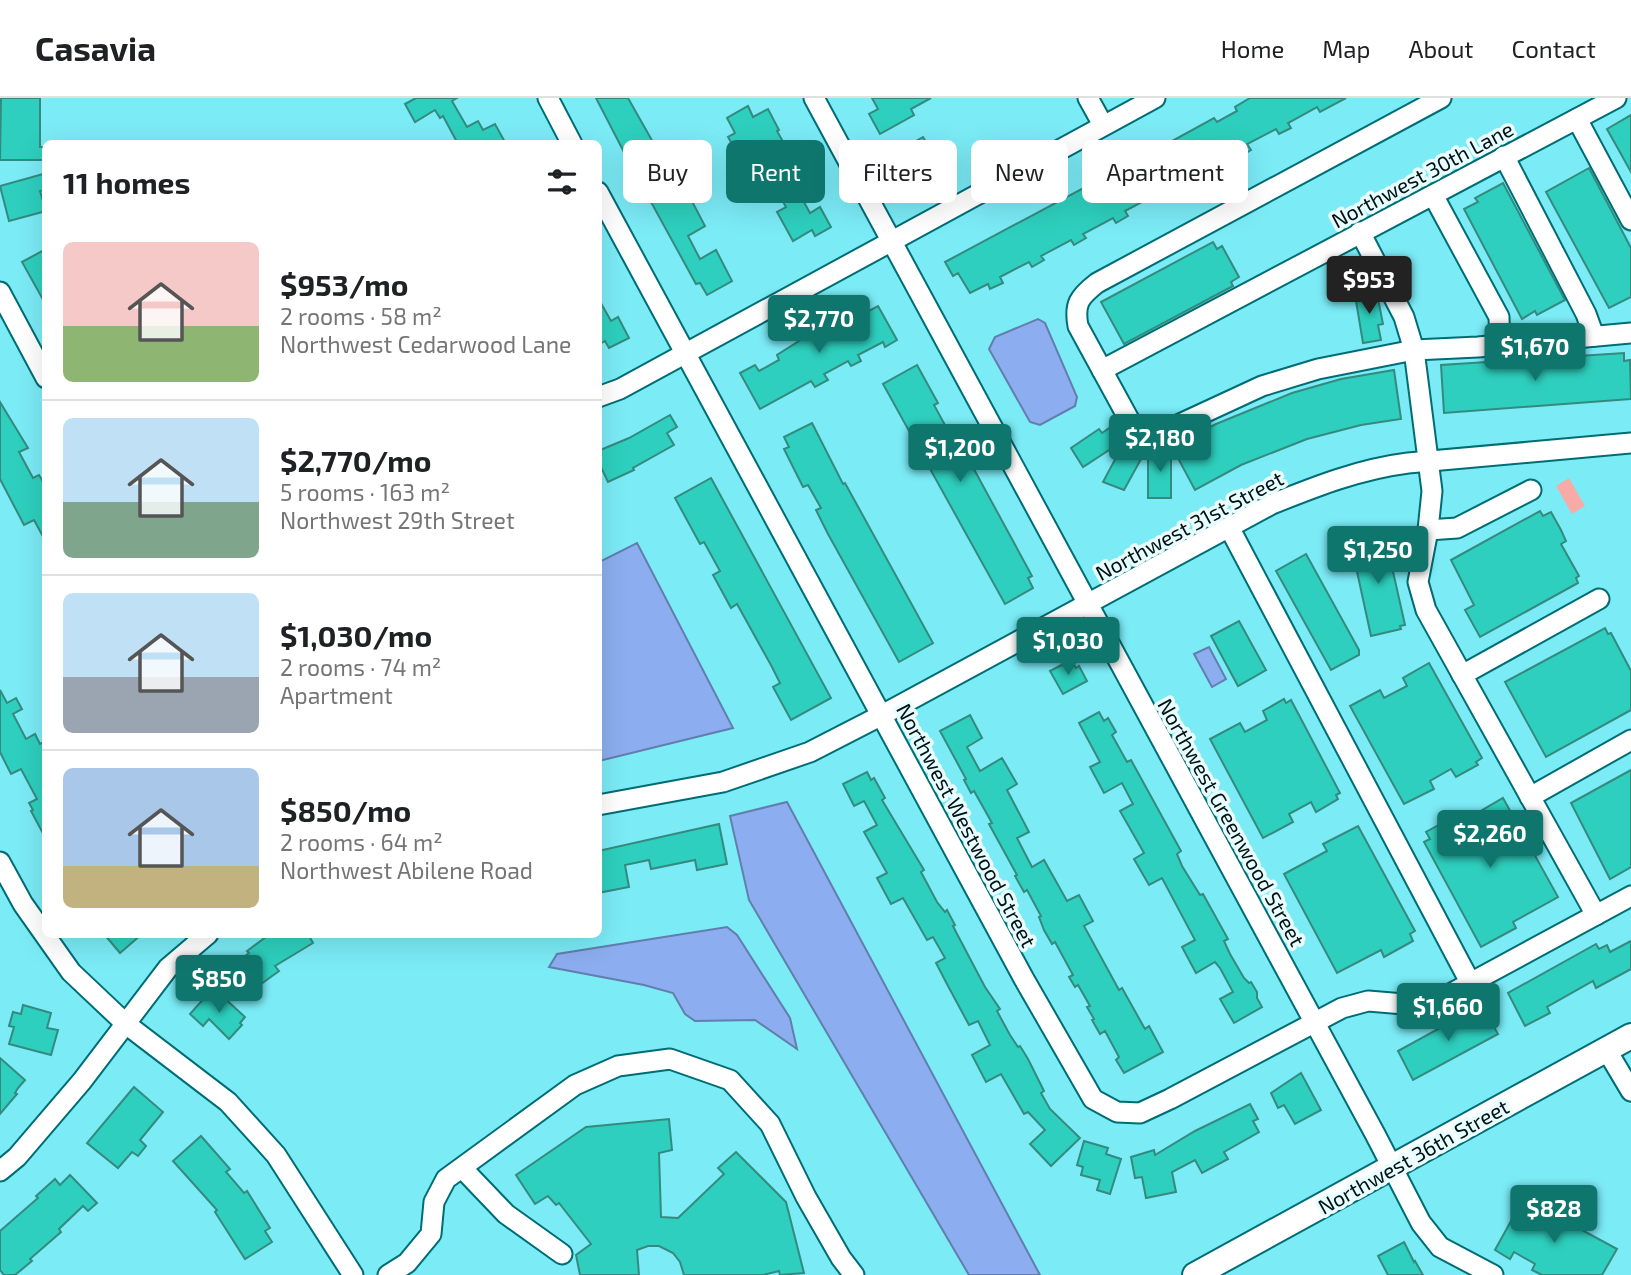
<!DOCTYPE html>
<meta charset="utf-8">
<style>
body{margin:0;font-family:"Exo 2",sans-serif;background:#f2f2f2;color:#202124;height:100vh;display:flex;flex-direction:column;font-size:26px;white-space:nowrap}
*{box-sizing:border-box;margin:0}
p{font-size:23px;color:#757577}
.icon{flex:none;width:38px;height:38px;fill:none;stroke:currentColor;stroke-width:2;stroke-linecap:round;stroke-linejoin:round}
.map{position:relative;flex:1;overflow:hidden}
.side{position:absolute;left:42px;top:42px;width:560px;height:798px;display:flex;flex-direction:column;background:#fff;border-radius:10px;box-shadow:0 7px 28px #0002}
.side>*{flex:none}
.hud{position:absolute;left:623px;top:42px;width:665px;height:63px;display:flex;gap:14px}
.price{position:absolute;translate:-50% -60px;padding:0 16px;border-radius:7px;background:#0f766e;color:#fff;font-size:23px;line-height:46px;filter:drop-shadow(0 2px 4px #0008)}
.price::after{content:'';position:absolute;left:50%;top:42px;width:21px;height:16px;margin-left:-10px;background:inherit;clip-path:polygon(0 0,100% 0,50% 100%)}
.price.selected{background:#222;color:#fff}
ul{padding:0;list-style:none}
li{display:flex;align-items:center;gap:21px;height:175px;padding:0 21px}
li+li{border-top:2px solid #e0e0e0}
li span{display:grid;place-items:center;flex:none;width:196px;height:140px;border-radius:10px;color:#555}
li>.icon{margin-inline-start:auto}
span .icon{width:84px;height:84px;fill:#fffc;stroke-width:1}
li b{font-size:30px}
h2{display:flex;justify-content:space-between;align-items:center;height:84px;padding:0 21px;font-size:30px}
.tag{padding:0 24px;border-radius:10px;background:#fff;box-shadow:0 7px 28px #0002;font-size:24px;line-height:63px}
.tag.selected{background:#0f766e;color:#fff}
header{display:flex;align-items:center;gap:42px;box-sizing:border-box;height:98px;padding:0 35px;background:#fff;border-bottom:2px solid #e0e0e0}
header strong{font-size:33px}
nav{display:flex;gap:38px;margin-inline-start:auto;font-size:24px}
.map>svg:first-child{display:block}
.green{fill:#f8aba6}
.water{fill:#8cadef;stroke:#627ead;stroke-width:2}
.building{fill:#2ecfbe;stroke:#358a7f;stroke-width:2}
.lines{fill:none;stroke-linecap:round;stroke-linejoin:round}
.minor-casing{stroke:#006c74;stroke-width:23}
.major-casing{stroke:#006c74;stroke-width:28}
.minor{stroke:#fff;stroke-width:19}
.major{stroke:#fff;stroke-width:24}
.labels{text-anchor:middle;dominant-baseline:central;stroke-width:7;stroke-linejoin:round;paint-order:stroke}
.street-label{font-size:21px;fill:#001214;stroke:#e9fdfe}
</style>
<header>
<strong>Casavia</strong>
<nav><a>Home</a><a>Map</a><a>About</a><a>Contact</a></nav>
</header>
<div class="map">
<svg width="1631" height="1177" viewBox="0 0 1631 1177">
<rect width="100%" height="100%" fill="#7bebf6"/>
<polygon class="green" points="1569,380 1585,408 1572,416 1556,388"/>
<g class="water">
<polygon points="1038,221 1045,225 1077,299 1075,308 1040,327 1030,324 989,251 995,239"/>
<polygon points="637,445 733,630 599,663 599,464"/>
<polygon points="1209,549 1226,581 1212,589 1194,556"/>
<polygon points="787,704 1040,1177 969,1177 749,802 730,718"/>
<polygon points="727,829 737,837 790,920 797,951 755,922 695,923 685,916 673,895 644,887 549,869 557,856"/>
</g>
<g class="building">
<polygon points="1,0 40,0 40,49 46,49 46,62 0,62"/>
<polygon points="416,0 457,0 452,3 467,29 478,23 483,32 495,26 506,46 458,46 443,18 440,20 435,12 415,24 405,6"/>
<polygon points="596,0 628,0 658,53 663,51 674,69 705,128 688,138 700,161 716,152 732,183 707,197 700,185 696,186 640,84 649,79 633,51 625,56"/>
<polygon points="872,0 931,0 911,11 914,17 880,36 869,16 878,11"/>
<polygon points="1250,0 1346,0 1320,14 1317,9 1288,25 1291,30 1279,36 1276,31 1247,46 1251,52 1238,60 1235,54 1195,74 1165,91 1168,97 1156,103 1153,98 1125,113 1128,118 1116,125 1113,120 1083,136 1086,140 1074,147 1071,142 1041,158 1044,162 1032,169 1029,164 1000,179 1003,185 990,191 988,186 970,195 958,175 953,178 945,164 1132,64 1135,69 1157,58 1154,53 1214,20 1217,24 1237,13 1235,9"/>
<polygon points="748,8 753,19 768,11 779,32 777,33 804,81 794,86 810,115 820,109 831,129 815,138 812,132 793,143 777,114 786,109 773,86 766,90 757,73 749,77 728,39 735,35 727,20"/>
<polygon points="1631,17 1631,74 1607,31"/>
<polygon points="923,39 939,67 908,89 895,67 900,64 895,55"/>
<polygon points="1589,70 1631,150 1631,199 1609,210 1546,94"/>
<polygon points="43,76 46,92 40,93 46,113 9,123 0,88"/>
<polygon points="1503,85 1565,202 1537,217 1535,213 1522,221 1464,111 1478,104 1475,100"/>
<polygon points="1213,144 1217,151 1222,148 1239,179 1231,184 1233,188 1124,246 1101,204"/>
<polygon points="46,151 46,207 22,164"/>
<polygon points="1376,191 1383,226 1378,227 1381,242 1363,245 1355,197"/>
<polygon points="598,200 611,223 618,219 629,240 609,250 605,243 598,247"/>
<polygon points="878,208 897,242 885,249 883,244 858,257 861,263 851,268 848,263 824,276 828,282 815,289 811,283 760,311 740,275 755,267 759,273 779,262 777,257 810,236 862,209 865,215"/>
<polygon points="1624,255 1624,263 1630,262 1631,301 1444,315 1441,267"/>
<polygon points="917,267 938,305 934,307 946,329 950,327 1032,478 1028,480 1033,490 1005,506 883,286"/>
<polygon points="1394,272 1401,321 1361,327 1307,341 1241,367 1195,392 1172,349 1216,326 1292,295 1341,281"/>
<polygon points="0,304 28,350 19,354 33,380 39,377 46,389 46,444 34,422 24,427 0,381"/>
<polygon points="670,317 677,329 667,335 674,347 633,370 634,372 608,384 598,363 598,353 629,340"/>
<polygon points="812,325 843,386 845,385 933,545 899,564 828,436 816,412 821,410 808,387 803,389 784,351 789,349 784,339"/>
<polygon points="1115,326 1126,341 1083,369 1071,350 1099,331 1102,335"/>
<polygon points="1126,341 1146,352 1124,392 1103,384"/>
<rect x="1148" y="351" width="23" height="49"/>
<polygon points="711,380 831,600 791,622 773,589 780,585 772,569 737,506 731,510 713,477 720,473 704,444 700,446 675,400"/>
<polygon points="1540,413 1543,418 1551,414 1561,432 1566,443 1561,446 1579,478 1576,480 1578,485 1480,539 1465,512 1474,507 1451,462"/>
<polygon points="1385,438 1405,527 1400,528 1401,531 1371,538 1351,446"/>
<polygon points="1306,456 1359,552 1359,557 1331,572 1276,473"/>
<polygon points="1239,523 1266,572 1238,588 1211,538"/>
<polygon points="1605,530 1608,536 1611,535 1631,573 1631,612 1546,659 1505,584"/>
<polygon points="1071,562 1076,570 1079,568 1087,583 1063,596 1050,573"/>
<polygon points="1429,565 1482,660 1476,664 1478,667 1456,679 1451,671 1430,683 1434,691 1404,706 1350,608 1380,592 1384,600 1407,588 1403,580"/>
<polygon points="0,592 7,605 16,600 22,611 13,616 26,641 35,636 40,646 46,643 46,741 31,713 33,712 29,705 37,701 21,671 11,676 0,654"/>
<polygon points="1284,601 1286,605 1291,602 1340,695 1336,697 1338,701 1316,714 1311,704 1289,716 1293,724 1263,740 1210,641 1240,625 1245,634 1267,622 1263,613"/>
<polygon points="1099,614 1104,623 1108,620 1116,634 1112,637 1127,664 1131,662 1181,753 1177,756 1182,768 1200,797 1203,796 1228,841 1224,843 1230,856 1244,880 1249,885 1251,884 1257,894 1257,900 1262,909 1234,925 1220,901 1233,894 1220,870 1215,864 1196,875 1182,849 1195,842 1162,780 1149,787 1134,761 1144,755 1120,713 1133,706 1122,685 1104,695 1090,669 1100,664 1079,625"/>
<polygon points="970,617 982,640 967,649 980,673 1002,660 1017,686 1007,692 1029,734 1017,740 1032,769 1044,762 1067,803 1079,797 1093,823 1084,828 1119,892 1122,890 1145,931 1149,928 1163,954 1124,975 1116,962 1119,959 1105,933 1100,936 1092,922 1094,921 1087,909 1090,908 1078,887 1075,889 1069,879 1073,877 1055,844 1052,846 1044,832 1039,819 1041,818 1027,792 1024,794 1015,778 1017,777 989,726 992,725 974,693 971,695 964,682 966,681 940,633"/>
<polygon points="1631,672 1631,769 1610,781 1571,705"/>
<polygon points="867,674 871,682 874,680 885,700 882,702 924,772 921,774 937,804 945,814 947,812 955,827 953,828 956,834 985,889 1000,911 997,913 1010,937 1018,949 1020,948 1028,961 1044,993 1041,995 1050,1011 1080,1040 1051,1068 1030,1046 1045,1032 1028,1014 1024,1016 1001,976 986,984 972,957 990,947 978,923 969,927 948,888 936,865 945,860 933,839 927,842 903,800 891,806 877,780 887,775 864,734 877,727 864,703 854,708 843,686"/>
<polygon points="1503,700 1558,799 1513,824 1516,830 1481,849 1424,744 1430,741 1426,734 1435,729 1456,717 1460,725"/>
<polygon points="719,726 727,766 697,772 695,762 651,771 649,762 625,767 629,789 598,795 598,753"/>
<polygon points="1358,728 1415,833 1410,836 1413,843 1384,859 1381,852 1337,875 1284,776 1327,753 1323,746"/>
<polygon points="104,836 142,836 120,855"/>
<polygon points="270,836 308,836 313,845 275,868 279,873 257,889 249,879 243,884 231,869 249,855 247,853"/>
<polygon points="1631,843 1631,871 1596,890 1593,883 1547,909 1550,915 1525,928 1508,895 1596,846 1599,851 1607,847 1610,854"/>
<polygon points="207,897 214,904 221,897 245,919 240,925 242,927 229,941 209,921 203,928 190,916"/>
<polygon points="23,907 51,915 47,930 58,932 51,957 9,946 14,929 9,928 13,914 21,916"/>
<polygon points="1480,908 1483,915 1485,913 1498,936 1413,982 1398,953"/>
<polygon points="0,960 25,982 18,990 15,995 17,996 0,1016"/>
<polygon points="1301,975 1321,1012 1295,1026 1284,1007 1278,1010 1271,995"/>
<polygon points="134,989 163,1014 140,1042 146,1048 138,1058 132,1054 118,1070 87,1045"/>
<polygon points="1250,1006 1258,1021 1253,1023 1259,1034 1224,1054 1228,1061 1202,1075 1195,1062 1172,1074 1176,1094 1146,1100 1142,1079 1135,1080 1131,1059 1154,1052 1155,1057 1195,1033"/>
<polygon points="669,1021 672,1052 659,1055 661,1119 678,1120 724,1076 718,1070 736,1054 786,1104 804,1175 780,1177 779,1173 763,1177 684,1177 680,1164 673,1155 659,1148 648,1148 637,1152 639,1177 580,1177 576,1157 591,1146 559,1105 556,1107 548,1098 535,1106 516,1077 586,1029"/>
<polygon points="201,1038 230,1071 226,1074 244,1095 247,1093 270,1130 265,1133 272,1144 245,1161 215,1114 217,1112 173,1063"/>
<polygon points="1084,1043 1108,1050 1106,1056 1121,1061 1110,1096 1097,1092 1100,1082 1081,1077 1083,1069 1077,1067"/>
<polygon points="70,1077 97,1105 88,1113 83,1108 59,1131 61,1134 30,1161 32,1163 15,1177 4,1177 0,1172 0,1133 38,1100 36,1098 55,1081 60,1087"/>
<polygon points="1522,1103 1557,1123 1558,1119 1617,1151 1602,1177 1542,1177 1532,1172 1535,1166 1514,1154 1510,1161 1495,1152"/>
<polygon points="1404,1144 1414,1164 1415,1163 1423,1177 1388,1177 1378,1158"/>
</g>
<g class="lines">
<defs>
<g id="minor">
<polyline points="548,0 572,46"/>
<polyline points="814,0 1375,1036 1421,1125 1440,1149 1493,1177"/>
<polyline points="1088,0 1103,27"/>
<path d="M1441 0 1097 185C1079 199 1074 206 1078 228L1132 327 1150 336 1167 332 1262 288 1318 271 1414 252 1478 249 1631 235"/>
<polyline points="1577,21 1631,122"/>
<polyline points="1504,58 1586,216 1594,238"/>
<polyline points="598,94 1024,881 1093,1001 1117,1014 1140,1015 1170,1001 1342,910 1368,903 1404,906 1437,903 1631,798"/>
<polyline points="1433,97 1499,219 1500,247"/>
<polyline points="1360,134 1404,219 1414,252 1432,393 1428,432 1418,484 1426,512 1596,817"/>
<polyline points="0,194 46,280"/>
<polyline points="1102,272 1616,0"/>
<polyline points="598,299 620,291 1155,0"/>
<polyline points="1229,429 1471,886"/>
<polyline points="1428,432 1457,430 1531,392"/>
<polyline points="1462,577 1599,501"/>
<polyline points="1530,699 1631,642"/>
<path d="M598 707 723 684 810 654 882 617 1272 406C1317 388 1360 371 1408 365L1631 345"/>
<polyline points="0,764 23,806 71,874 126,926 228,1004 276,1057 353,1177"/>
<polyline points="1606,951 1631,993"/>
<polyline points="462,1070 506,1116 562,1156"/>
<polyline points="0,1073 17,1059 82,983 168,870 208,836"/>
<polyline points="388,1177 407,1165 431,1136 434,1104 446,1081 575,987 618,968 670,961 730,982 770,1026 806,1099 841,1160 854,1177"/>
</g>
<polyline id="major" points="1195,1177 1631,938"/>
</defs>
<use href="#minor" class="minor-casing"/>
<use href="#major" class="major-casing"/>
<use href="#minor" class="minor"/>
<use href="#major" class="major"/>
</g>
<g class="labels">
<g class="street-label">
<text transform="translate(1422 76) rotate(-28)">Northwest 30th Lane</text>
<text transform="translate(1189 427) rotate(-28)">Northwest 31st Street</text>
<text transform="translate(1232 724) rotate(61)">Northwest Greenwood Street</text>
<text transform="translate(967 727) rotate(62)">Northwest Westwood Street</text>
<text transform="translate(1413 1058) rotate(-29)">Northwest 36th Street</text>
</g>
</g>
</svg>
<b class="price selected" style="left:1369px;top:218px">$953</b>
<b class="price" style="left:819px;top:257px">$2,770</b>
<b class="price" style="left:1535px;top:285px">$1,670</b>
<b class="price" style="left:1160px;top:376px">$2,180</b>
<b class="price" style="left:960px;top:386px">$1,200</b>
<b class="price" style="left:1378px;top:488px">$1,250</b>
<b class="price" style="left:1068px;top:579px">$1,030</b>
<b class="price" style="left:1490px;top:772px">$2,260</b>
<b class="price" style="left:219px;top:917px">$850</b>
<b class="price" style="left:1448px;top:945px">$1,660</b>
<b class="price" style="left:1554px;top:1147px">$828</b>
<div class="hud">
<a class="tag">Buy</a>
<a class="tag selected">Rent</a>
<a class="tag">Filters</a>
<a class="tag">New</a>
<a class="tag">Apartment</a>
</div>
<section class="side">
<h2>11 homes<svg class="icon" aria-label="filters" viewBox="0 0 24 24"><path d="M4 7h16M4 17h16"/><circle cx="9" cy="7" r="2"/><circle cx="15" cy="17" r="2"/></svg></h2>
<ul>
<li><span style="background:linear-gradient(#f6c9c9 60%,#8fb573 0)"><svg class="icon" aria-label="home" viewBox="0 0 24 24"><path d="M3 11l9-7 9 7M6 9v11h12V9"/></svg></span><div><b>$953/mo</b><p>2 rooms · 58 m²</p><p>Northwest Cedarwood Lane</p></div></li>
<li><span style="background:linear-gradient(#bfe0f5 60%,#7fa58c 0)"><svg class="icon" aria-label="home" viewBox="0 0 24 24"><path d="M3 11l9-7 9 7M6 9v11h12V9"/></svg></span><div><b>$2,770/mo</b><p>5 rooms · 163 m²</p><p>Northwest 29th Street</p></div></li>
<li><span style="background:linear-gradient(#bfe0f5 60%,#9aa5b1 0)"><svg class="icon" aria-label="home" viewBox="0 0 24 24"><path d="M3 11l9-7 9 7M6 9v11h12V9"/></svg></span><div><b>$1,030/mo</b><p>2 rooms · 74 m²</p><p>Apartment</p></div></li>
<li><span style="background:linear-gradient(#a9c7e8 70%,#c2b280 0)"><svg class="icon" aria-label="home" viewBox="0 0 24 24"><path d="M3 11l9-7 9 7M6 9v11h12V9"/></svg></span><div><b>$850/mo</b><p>2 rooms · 64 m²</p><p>Northwest Abilene Road</p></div></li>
</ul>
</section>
</div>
